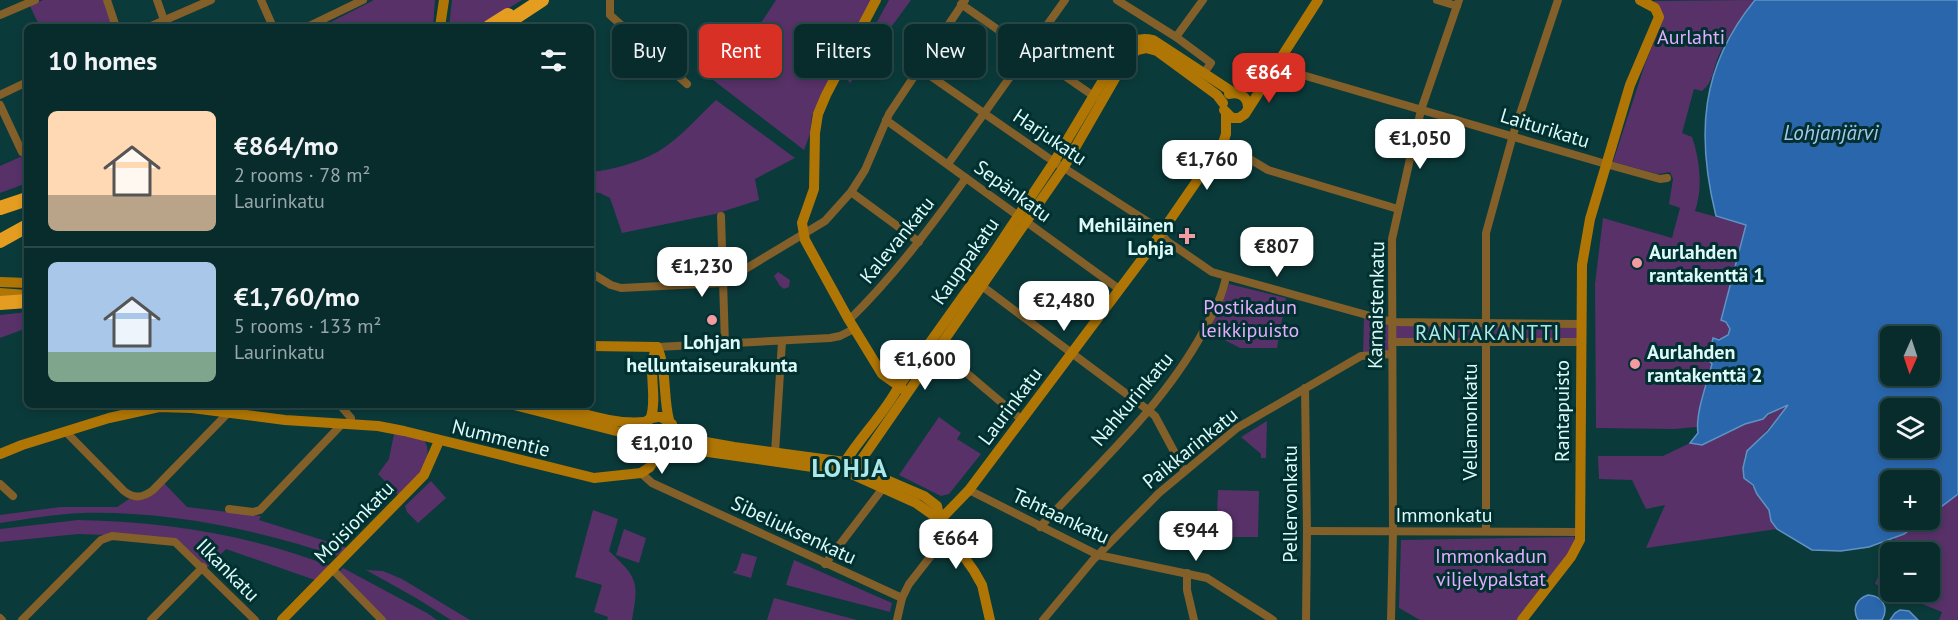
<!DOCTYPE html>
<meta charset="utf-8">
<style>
body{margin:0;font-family:"PT Sans",sans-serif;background:#163838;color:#f1f3f6;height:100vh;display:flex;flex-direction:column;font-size:22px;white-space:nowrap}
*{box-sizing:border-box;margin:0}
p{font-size:20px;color:#98a7a9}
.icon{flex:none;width:33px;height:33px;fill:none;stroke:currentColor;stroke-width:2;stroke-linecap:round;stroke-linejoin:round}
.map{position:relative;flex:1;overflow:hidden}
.sheet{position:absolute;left:24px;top:24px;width:570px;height:384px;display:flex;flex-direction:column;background:#082c2c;border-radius:9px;box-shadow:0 3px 9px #0003,0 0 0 2px #294848}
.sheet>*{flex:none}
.guide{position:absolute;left:612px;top:24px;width:570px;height:54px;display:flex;gap:12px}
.needle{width:39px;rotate:183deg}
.controls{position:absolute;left:1880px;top:326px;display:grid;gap:12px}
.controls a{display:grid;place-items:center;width:60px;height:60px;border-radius:9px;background:#082c2c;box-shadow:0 3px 9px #0003,0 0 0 2px #294848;font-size:30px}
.price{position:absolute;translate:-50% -51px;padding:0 14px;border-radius:12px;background:#fff;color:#222;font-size:20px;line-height:39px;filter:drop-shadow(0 2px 3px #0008)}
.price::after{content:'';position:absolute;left:50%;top:36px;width:18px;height:14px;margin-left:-9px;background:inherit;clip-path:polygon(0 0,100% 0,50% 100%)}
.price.selected{background:#d93025;color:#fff}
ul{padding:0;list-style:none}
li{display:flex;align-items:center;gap:18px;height:150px;padding:0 24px}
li+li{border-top:2px solid #294848}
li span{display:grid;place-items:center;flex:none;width:168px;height:120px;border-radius:9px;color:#555}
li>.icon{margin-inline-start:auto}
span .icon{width:72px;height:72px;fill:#fffc;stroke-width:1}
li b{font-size:26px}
h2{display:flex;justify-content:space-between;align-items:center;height:72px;padding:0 24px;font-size:26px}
.pill{padding:0 21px;border-radius:9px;background:#082c2c;box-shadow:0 3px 9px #0003,0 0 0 2px #294848;font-size:21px;line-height:54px}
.pill.selected{background:#d93025;color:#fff}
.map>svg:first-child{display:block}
.green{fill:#573168}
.water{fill:#2a66ac;stroke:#6092c3;stroke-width:1.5;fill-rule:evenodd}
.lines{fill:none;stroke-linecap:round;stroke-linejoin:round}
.street{stroke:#835f29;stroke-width:8}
.secondary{stroke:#b07605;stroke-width:10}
.highway{stroke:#e49d20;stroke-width:14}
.poi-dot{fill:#f49aa2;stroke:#003030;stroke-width:2}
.labels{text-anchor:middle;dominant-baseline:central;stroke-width:6;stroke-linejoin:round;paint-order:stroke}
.park-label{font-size:20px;fill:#e4adff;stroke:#003030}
.street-label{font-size:20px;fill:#ddfaf9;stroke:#003030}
.poi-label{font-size:20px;font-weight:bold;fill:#ddfaf9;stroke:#003030;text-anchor:start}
.water-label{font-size:21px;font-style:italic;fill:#a8c6ec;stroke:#003030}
.neighbourhood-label{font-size:21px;letter-spacing:1.5px;fill:#ace8e7;stroke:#003030}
.district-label{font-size:26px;font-weight:bold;letter-spacing:1.5px;fill:#ace8e7;stroke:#003030}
</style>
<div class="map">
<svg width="1958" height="620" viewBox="0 0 1958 620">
<rect width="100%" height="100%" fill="#0b3a3a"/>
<g class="green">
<polygon points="43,0 104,0 112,27 40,27 30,6"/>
<polygon points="374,0 435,0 433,27 321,27"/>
<polygon points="452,0 522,0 478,27 449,27"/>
<polygon points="776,0 871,0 812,115 810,134 804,150 704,73 759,26"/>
<polygon points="889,0 911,0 850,83 846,78"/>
<path d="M1755 0C1741 17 1727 37 1718 57 1713 70 1713 82 1702 91L1694 89 1682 133 1692 137C1700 160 1703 188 1695 211L1746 225 1721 320 1726 322 1730 329 1725 338 1713 339 1706 357 1712 364 1697 427 1674 429 1596 428 1595 284 1603 218 1672 238 1680 208 1669 204 1673 179 1670 172 1658 174 1613 162 1645 64 1663 20 1654 1Z"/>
<path d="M716 100 795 158 755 179 759 200 715 214 622 233 610 198 600 193 591 192V172C612 170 640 162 659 151 680 138 698 117 716 100Z"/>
<polygon points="27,154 27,183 0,193 0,166"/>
<polygon points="778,272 790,280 789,287 784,289 780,286 774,276"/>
<polygon points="1229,284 1286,298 1277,348 1240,348 1209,332"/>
<polygon points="27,312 27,328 0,338 0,315"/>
<polygon points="1364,316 1390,324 1390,351 1363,354"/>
<polygon points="1395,325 1579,326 1579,341 1395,340"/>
<path d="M1785 405H1789L1745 455 1743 468 1744 478C1752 484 1764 501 1769 510 1771 517 1772 523 1777 529L1646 548 1665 505 1646 509 1632 480 1599 479 1598 456H1663L1690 443 1702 445 1753 421 1763 419Z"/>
<polygon points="939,417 961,433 957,439 981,454 949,494 941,496 899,475"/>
<polygon points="1267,421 1266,458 1261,458 1261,454 1241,437"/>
<path d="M394 434 424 440C437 460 412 483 399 496L378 474 389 459Z"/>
<polygon points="431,481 446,498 418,523 407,512 405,506"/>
<path d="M164 483 187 507 261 516 259 520 348 548 336 556C255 529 169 511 82 513 55 514 27 519 0 523V515L60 507H117L129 499C146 502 151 494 164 483Z"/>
<polygon points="1218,490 1259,491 1258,537 1216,537"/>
<polygon points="1958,494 1958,620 1939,620 1942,612 1891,591 1929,591 1929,552 1890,552 1890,590 1875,584 1895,538 1924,519 1929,519 1929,516"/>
<path d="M593 510 618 519 609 551C638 578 639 582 632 620H607L608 617 594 612 602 585 575 577Z"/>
<path d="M78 520C167 522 246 534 330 566L315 580 226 549 207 568 179 541 163 537 78 534 0 542V529Z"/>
<polygon points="624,529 646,538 639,563 616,555"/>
<polygon points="1574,537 1575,540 1568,554 1517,620 1420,620 1399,608 1401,540"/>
<polygon points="742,553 757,557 751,578 733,573 734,571 736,571"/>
<polygon points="794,560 892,603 890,612 786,585"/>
<polygon points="343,568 427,613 437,620 386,620 341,575 340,571"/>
<polygon points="366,570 383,571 402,579 470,620 451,620 416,598"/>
<polygon points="774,598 857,620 767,620"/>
</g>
<g class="water">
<path d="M1755 0H1958V494L1929 516V480H1890V519H1924L1904 534 1869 547 1841 551 1812 550 1777 529 1771 521 1769 510 1757 494 1753 485 1744 478 1743 468 1747 451 1768 431 1788 405 1768 414 1763 419 1745 424 1702 445 1690 443 1698 433C1695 414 1707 383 1712 364L1706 357 1705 350 1711 347 1713 338 1719 340 1728 335 1730 329 1726 322 1721 320 1746 225 1716 216C1696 135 1700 67 1755 0ZM1890 336H1929V375H1890ZM1890 408H1929V447H1890Z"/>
<path d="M1868 595C1883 596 1889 608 1882 620H1858C1852 609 1856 599 1868 595Z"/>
<polygon points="1900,610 1909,611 1918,620 1890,620 1895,613"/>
</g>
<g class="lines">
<g class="street">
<polyline points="107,0 116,27"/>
<polyline points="157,0 164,20"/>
<polyline points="261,0 273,27"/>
<polyline points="610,0 610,15 687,84"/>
<polyline points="1117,0 1176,37 1211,63 1204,73"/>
<polyline points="1437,0 1457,6"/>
<polyline points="961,4 1095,97"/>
<polyline points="0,15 35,0"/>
<polyline points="149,27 211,0"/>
<polyline points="307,27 363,0"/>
<polyline points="1176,37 1203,0"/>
<polyline points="1276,66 1282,69 1606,164 1660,179 1667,178"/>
<polyline points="919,68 1047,157 1153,225 1167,241 1212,272 1392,322 1580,324"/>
<polyline points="0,95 27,82"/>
<polyline points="0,105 22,152"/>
<polyline points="886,120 1119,289"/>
<polyline points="1223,143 1268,170 1398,209"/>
<polyline points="948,164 1065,0"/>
<polyline points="851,192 919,242"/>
<polyline points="721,216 725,344"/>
<polyline points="591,273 611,285 621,288 722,283 825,221 851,192 865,170 889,114 965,0"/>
<polyline points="978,283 1148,410 1155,416 1184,470"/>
<path d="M849 320C893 277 930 228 966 178"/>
<polyline points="1392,342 1580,342"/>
<polyline points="657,347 830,338 840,336 854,329"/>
<polyline points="936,347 1022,420"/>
<polyline points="1305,388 1307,531 1306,620"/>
<polyline points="340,405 351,418 351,425"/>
<path d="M66 432 124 491C134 499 143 498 153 490L228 413"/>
<polyline points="775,453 782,341"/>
<polyline points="641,473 652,483 902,598"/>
<polyline points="0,484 13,496"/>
<polyline points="969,490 1098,555 1207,578 1273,620"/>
<polyline points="229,509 253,512 260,510 342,424"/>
<path d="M1040 527C1097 465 1162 407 1203 332 1212 315 1222 298 1226 277"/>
<polyline points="1307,531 1580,532"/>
<polyline points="1486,531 1486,233 1513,135 1558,0"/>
<polyline points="825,564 883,488"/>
<polyline points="333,570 382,620"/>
<polyline points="1187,573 1187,590 1194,620"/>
<polyline points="0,618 2,620"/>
<polyline points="22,620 101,540 112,536 175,542 255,620"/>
<polyline points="151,620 203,567"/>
<polyline points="897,620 902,598 909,584 948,534"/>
<polyline points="1043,620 1093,560 1159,493 1237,428 1361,356 1392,354"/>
<polyline points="1391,620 1393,532 1392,239 1421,110 1459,0"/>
</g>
<g class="secondary">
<polyline points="876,0 826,95 818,114 815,133 814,189 802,223 805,240 849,320 882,374 903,389"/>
<polyline points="440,27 444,0"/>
<path d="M1229 94C1240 91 1248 97 1248 108"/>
<polyline points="1224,110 1232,118 1239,118 1245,114 1318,0"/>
<polyline points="0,282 27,283"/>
<polyline points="0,293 27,295"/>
<polyline points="591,346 657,347"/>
<path d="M657 347C667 369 663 397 669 420"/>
<polyline points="514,405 624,433 638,439"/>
<path d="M550 405C580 412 613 425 644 422"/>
<path d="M651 417C658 395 646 368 657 347"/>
<polyline points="675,433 689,439 734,447 845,462 924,496 937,506 940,520 948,534 974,571 982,585 990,620"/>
<path d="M670 450 675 437 672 424 661 417C638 415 629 447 654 453 661 455 666 450 672 449 677 449 682 449 687 449L847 472 916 503 940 520"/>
<polyline points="0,454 22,445 109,418 159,407 192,408 285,420 378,426 404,431 594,478 641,473 650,467 658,454"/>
<path d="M847 472 845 462C862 435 884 414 899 386L991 257 1054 162 1118 55C1128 43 1137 36 1153 40L1234 93"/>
<polyline points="847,472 857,466 1064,167 1125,61 1137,50 1146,48 1157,51 1217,95 1223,103"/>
<polyline points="940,520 969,490 1152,246 1223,143 1226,134 1226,114"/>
<polyline points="282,620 424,475 439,441"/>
<polyline points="1522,620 1571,557 1580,540 1582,265 1590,219 1630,85 1659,17 1655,8 1640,0"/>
</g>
<g class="highway">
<polyline points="489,27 508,15"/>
<polyline points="501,27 542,0"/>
<polyline points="0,208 27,199"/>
<polyline points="0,241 27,226"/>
<polyline points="0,303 27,301"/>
</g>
</g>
<g class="poi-dot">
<path d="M1184 227h6v6h6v6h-6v6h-6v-6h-6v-6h6z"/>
<circle cx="1637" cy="263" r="6"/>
<circle cx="712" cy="320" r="6"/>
<circle cx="1635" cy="364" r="6"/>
</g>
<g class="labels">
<g class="park-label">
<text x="1691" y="37">Aurlahti</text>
<text x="1250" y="307">Postikadun<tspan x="1250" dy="23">leikkipuisto</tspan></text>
<text x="1491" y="556">Immonkadun<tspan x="1491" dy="23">viljelypalstat</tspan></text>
</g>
<g class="street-label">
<text transform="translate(1545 128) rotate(17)">Laiturikatu</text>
<text transform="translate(1050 137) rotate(34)">Harjukatu</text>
<text transform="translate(1013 191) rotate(36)">Sepänkatu</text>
<text transform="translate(897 240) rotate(-51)">Kalevankatu</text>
<text transform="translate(965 261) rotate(-55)">Kauppakatu</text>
<text transform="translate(1376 305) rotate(-89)">Karnaistenkatu</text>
<text transform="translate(1132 399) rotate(-50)">Nahkurinkatu</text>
<text transform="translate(1010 406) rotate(-53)">Laurinkatu</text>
<text transform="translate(1562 411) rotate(-90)">Rantapuisto</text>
<text transform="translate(1470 422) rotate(-90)">Vellamonkatu</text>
<text transform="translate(501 438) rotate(14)">Nummentie</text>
<text transform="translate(1190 448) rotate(-39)">Paikkarinkatu</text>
<text transform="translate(1290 504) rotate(-90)">Pellervonkatu</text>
<text x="1444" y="515">Immonkatu</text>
<text transform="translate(1061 516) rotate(25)">Tehtaankatu</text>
<text transform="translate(354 522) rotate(-46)">Moisionkatu</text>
<text transform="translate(794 530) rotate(25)">Sibeliuksenkatu</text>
<text transform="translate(228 570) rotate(45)">Ilkankatu</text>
</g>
<g class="poi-label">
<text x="1174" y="225" text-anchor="end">Mehiläinen<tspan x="1174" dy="23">Lohja</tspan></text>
<text x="1649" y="252">Aurlahden<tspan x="1649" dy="23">rantakenttä 1</tspan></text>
<text x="712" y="342" text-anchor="middle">Lohjan<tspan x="712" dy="23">helluntaiseurakunta</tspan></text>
<text x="1647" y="352">Aurlahden<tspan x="1647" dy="23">rantakenttä 2</tspan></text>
</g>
<g class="water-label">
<text x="1831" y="132">Lohjanjärvi</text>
</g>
<g class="neighbourhood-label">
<text x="1488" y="332">RANTAKANTTI</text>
</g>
<g class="district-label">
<text x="850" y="467">LOHJA</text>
</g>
</g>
</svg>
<div class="controls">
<a><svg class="needle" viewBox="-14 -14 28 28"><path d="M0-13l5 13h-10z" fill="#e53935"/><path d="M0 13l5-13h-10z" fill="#98a7a9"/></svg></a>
<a><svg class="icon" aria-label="layers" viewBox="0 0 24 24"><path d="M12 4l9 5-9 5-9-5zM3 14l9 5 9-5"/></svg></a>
<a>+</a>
<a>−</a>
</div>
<b class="price selected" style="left:1269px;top:104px">€864</b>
<b class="price" style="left:1420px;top:170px">€1,050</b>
<b class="price" style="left:1207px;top:191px">€1,760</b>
<b class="price" style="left:1277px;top:278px">€807</b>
<b class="price" style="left:702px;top:298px">€1,230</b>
<b class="price" style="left:1064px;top:332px">€2,480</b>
<b class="price" style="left:925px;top:391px">€1,600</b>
<b class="price" style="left:662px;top:475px">€1,010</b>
<b class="price" style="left:1196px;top:562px">€944</b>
<b class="price" style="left:956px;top:570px">€664</b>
<div class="guide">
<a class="pill">Buy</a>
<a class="pill selected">Rent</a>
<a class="pill">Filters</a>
<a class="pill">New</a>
<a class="pill">Apartment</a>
</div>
<section class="sheet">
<h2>10 homes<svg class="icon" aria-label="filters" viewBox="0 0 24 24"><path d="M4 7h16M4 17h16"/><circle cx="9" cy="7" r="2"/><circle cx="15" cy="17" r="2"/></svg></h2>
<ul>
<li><span style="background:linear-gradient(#ffd9b3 70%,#b9a48a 0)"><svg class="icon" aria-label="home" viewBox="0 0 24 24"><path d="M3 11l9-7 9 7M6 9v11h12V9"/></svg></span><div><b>€864/mo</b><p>2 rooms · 78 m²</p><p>Laurinkatu</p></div></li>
<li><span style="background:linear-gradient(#a9c7e8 75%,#7fa58c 0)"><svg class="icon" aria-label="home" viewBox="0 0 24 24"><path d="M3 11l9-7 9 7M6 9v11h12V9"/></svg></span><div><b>€1,760/mo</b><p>5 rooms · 133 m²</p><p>Laurinkatu</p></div></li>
</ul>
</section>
</div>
